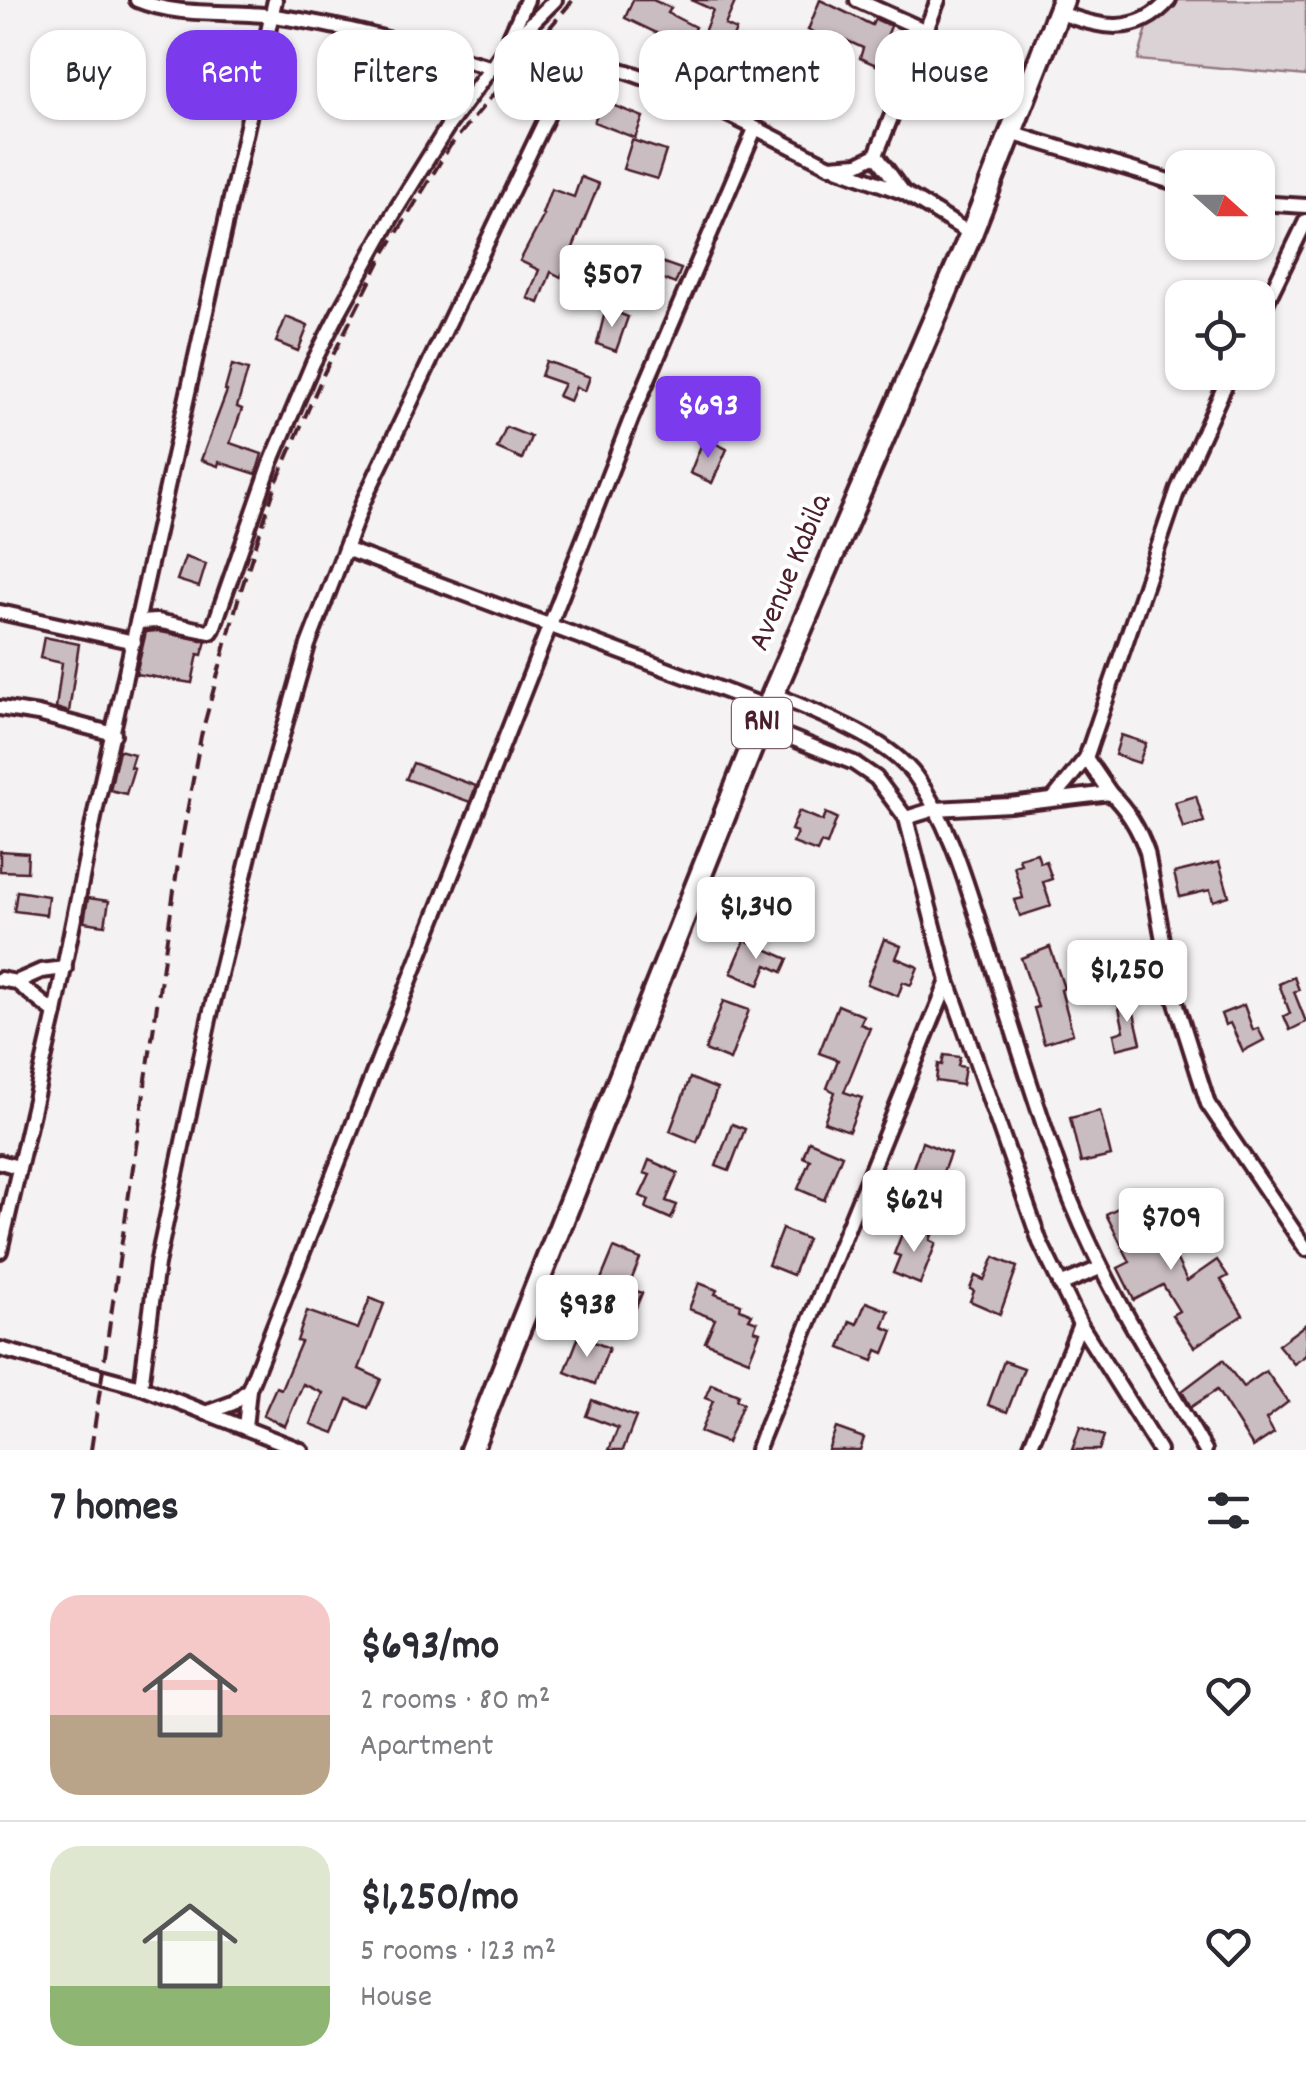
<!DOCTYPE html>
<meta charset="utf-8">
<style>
body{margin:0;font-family:Dekko,sans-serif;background:#f7f7f7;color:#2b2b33;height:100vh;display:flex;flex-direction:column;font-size:38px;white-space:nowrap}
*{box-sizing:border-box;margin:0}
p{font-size:32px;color:#7c7c81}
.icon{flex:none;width:55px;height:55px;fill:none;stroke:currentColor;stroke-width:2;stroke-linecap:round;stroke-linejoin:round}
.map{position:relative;height:1450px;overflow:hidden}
.panel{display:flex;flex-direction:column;background:#fff;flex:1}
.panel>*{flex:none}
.top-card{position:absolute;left:30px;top:30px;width:1248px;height:90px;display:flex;gap:20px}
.needle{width:65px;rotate:111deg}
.buttons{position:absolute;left:1165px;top:150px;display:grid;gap:20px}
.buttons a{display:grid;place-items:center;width:110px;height:110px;border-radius:20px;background:#fff;box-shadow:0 2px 8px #0004;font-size:50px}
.price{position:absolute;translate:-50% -85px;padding:0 22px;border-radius:10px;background:#fff;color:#222;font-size:32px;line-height:65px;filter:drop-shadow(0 2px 5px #0008)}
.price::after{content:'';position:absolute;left:50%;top:60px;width:30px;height:22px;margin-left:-15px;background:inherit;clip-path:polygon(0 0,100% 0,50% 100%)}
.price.current{background:#7c3aed;color:#fff}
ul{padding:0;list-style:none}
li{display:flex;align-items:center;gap:30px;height:250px;padding:0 50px}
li+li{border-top:2px solid #e1e1e2}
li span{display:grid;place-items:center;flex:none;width:280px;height:200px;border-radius:30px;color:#555}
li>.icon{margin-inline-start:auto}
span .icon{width:120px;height:120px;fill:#fffc;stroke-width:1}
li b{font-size:42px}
h2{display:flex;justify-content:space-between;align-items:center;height:120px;padding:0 50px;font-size:42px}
.chip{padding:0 35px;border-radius:30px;background:#fff;box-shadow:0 2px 8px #0004;font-size:35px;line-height:90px}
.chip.current{background:#7c3aed;color:#fff}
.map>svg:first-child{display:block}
.green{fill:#dbd2d5;stroke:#927880;stroke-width:2.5}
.building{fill:#cabdc1;stroke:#4a1f2b;stroke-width:2.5}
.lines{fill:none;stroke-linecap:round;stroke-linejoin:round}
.minor-casing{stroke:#4a1f2b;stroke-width:20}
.trunk-casing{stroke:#4a1f2b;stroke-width:28}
.minor{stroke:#fff;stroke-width:12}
.trunk{stroke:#fff;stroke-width:20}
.rail{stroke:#4a1f2b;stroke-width:4;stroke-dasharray:15 8;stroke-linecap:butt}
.labels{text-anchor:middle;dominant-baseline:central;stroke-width:8;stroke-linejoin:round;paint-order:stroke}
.shield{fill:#fff;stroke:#80626b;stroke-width:2.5}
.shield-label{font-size:30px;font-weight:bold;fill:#4a1f2b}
.street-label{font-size:32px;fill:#4a1f2b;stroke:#fff}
</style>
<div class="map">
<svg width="1306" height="1450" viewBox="0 0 1306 1450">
<rect width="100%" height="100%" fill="#f4f2f2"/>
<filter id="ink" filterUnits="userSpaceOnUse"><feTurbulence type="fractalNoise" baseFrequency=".01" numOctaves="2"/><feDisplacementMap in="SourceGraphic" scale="20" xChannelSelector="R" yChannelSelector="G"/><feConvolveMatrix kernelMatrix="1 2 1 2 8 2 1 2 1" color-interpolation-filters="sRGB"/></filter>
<g filter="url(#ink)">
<polygon class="green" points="1155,0 1306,0 1306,76 1138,60"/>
<g class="building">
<polygon points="633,0 653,0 671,8 668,13 695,27 686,47 625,18"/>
<polygon points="691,0 736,0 725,25 736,30 728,48 702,37 713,10"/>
<polygon points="820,0 872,25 875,19 891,26 876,65 860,58 863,48 837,36 835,41 808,30"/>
<polygon points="602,101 643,117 635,138 594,122"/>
<polygon points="632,140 666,151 657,179 623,169"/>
<polygon points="581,177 599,184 561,277 551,272 539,303 528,298 539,270 520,261 544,215 542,214 551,189 574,197"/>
<polygon points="632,252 681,269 675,284 627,265"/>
<polygon points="606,308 628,317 616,351 597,344"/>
<polygon points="286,317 308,326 298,351 276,342"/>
<polygon points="546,361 590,377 585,391 576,387 570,401 558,396 564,384 541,376"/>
<polygon points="232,365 248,370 237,407 242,409 230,443 262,454 256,474 219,462 218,466 201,460 227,391 225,390"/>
<polygon points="506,427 531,437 522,459 497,448"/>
<polygon points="704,438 727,449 712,483 690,473"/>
<polygon points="185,557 206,564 199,587 177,580"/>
<polygon points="156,631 206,641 202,655 198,654 192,683 136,674 146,632"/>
<polygon points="44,637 79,644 69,712 56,708 62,663 40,658"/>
<polygon points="1121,735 1146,743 1139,763 1115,755"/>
<polygon points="119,750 134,754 130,767 134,768 126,794 110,790"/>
<polygon points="413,763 476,786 470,802 406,779"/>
<polygon points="1196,796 1204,822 1183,828 1175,802"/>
<polygon points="799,811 823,821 826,813 837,818 827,845 821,843 817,852 793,843 797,832 791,830"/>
<polygon points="0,851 28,853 27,872 0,871"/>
<polygon points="1037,853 1040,863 1046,861 1052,879 1043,882 1051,906 1020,916 1015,900 1023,898 1014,866 1021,864 1019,858"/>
<polygon points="1219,862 1229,896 1213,901 1210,890 1180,897 1174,873"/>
<polygon points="17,891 48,896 46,915 14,911"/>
<polygon points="88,898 109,901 105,925 84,922"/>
<polygon points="884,939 901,946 896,958 918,967 911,985 903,982 898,996 867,984"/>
<polygon points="745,940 788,959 782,972 767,965 759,985 731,973"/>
<polygon points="1050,947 1064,988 1061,990 1073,1034 1044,1043 1034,1008 1038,1007 1021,958"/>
<polygon points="1294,977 1299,990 1294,992 1306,1022 1290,1030 1284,1016 1290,1013 1279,984"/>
<polygon points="1130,996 1141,1043 1117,1049 1114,1034 1124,1031 1117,999"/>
<polygon points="723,1001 749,1010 730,1060 705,1050"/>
<polygon points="838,1005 864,1016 860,1024 870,1028 844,1092 862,1098 849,1131 824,1122 835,1092 827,1088 838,1060 819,1053"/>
<polygon points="1244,1005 1253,1030 1258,1028 1264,1040 1243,1051 1230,1023 1225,1025 1221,1014"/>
<polygon points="944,1055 960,1057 958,1066 965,1067 962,1085 936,1081 938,1064 942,1065"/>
<polygon points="690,1078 717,1089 697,1142 670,1131"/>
<polygon points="1100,1111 1111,1156 1081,1163 1070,1118"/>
<polygon points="732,1124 745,1129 729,1171 716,1166"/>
<polygon points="809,1141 842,1155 824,1200 798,1189 810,1160 803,1157"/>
<polygon points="922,1142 950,1153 938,1186 910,1176"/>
<polygon points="649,1160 678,1173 666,1201 677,1205 671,1219 646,1208 649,1200 640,1196 650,1175 644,1173"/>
<polygon points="1146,1194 1187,1281 1217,1260 1228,1276 1221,1280 1243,1315 1194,1347 1172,1315 1179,1311 1163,1285 1134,1300 1118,1268 1130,1262 1106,1214"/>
<polygon points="782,1229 807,1239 793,1275 768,1265"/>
<polygon points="917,1229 932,1235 930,1240 936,1243 920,1284 893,1273 900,1256 894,1254 903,1231 914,1235"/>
<polygon points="614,1248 640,1259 628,1288 642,1293 632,1317 592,1301"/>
<polygon points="994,1257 1017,1267 1000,1314 970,1301 974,1291 970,1289 975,1276 984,1280"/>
<polygon points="699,1283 717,1290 715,1294 741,1304 740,1309 752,1314 749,1319 757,1322 754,1330 760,1332 749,1360 705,1342 715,1319 689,1309"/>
<polygon points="370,1298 384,1304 359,1369 381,1379 368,1408 348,1399 334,1433 311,1424 323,1393 303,1384 285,1426 263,1416 276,1387 281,1389 301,1342 297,1341 307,1311 358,1329"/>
<polygon points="866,1302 889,1311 883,1327 893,1331 884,1353 877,1350 873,1361 840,1348 850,1321 857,1324"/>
<polygon points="1306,1324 1306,1355 1294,1364 1278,1345"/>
<polygon points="579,1336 609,1348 595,1384 565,1372"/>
<polygon points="1223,1360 1243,1387 1266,1371 1288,1402 1266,1419 1274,1433 1253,1447 1217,1390 1191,1407 1182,1391"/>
<polygon points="1004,1361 1024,1368 1007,1412 988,1405"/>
<polygon points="711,1384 738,1395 736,1400 743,1403 727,1443 700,1432 713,1401 705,1398"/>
<polygon points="592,1400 636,1417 623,1450 609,1450 618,1428 586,1416"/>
<polygon points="1080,1427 1104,1436 1099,1450 1072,1450"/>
<polygon points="836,1428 864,1438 860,1450 828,1450"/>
</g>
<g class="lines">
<defs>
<g id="minor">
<path d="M137 0C180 18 228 10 274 16 348 26 422 48 493 68"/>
<polyline points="857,0 926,31"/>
<path d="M1058 12C1099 28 1137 37 1169 0"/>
<polyline points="507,43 527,0"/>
<polyline points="1011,133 1182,185"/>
<polyline points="876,155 903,192 971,234"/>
<polyline points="837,168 903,192"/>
<polyline points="1258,203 1306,206"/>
<polyline points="1258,320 1306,221"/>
<polyline points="345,549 768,707"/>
<polyline points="0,612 134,642"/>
<polyline points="139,622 157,621 211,632 213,629 271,463 313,363 339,312 394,213 448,126 503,52 555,0"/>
<path d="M773 694C816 713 887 737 916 777 952 827 967 887 986 944 1010 1021 1034 1099 1061 1175 1097 1273 1152 1360 1205 1450"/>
<polyline points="0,708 38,714 114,734"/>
<polyline points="761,726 854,763 876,778 906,818 948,981 1040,1242 1080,1324 1159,1450"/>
<polyline points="1086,758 1110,793"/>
<polyline points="1054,798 1086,758 1178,489 1231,372"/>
<path d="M906 818 935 809 1010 805 1110 793C1128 810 1139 829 1147 852L1172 990 1208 1104 1306 1249"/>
<polyline points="0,979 16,982 55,1013"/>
<polyline points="16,982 41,971 65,968"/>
<polyline points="0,1162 18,1167"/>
<polyline points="0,1251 55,1013 97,803 275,0"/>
<polyline points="1060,1285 1100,1268"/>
<polyline points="0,1349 141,1387 301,1450"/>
<path d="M141 1387 157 1264 210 1015 256 827 308 645 364 500 574 60C651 68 759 131 830 166L858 164 876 155 938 0"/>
<polyline points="206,1413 233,1403 249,1389"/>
<polyline points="245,1428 249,1389 631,419 755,129"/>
<polyline points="757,1450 948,981"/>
<polyline points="1029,1450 1080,1324"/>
</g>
<polyline id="trunk" points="471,1450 773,694 971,234 1063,0"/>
</defs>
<use href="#minor" class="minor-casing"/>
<use href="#trunk" class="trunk-casing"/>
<use href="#minor" class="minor"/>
<use href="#trunk" class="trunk"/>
<polyline class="rail" points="91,1450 180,850 201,736 239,596 277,481 324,373 383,256 450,146 573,0"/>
</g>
</g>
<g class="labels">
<rect class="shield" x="732" y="698" width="60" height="50" rx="8"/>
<g class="shield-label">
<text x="762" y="723">RN1</text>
</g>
<g class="street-label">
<text transform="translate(792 573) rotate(-67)">Avenue Kabila</text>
</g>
</g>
</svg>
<div class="buttons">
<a><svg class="needle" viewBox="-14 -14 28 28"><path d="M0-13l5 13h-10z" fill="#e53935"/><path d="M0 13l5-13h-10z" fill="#7c7c81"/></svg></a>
<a><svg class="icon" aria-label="locate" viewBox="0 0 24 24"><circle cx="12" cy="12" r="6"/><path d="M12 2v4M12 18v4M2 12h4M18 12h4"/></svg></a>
</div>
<b class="price" style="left:612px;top:330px">$507</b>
<b class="price current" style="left:708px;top:461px">$693</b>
<b class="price" style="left:756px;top:962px">$1,340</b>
<b class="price" style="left:1127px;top:1025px">$1,250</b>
<b class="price" style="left:914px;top:1255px">$624</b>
<b class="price" style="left:1171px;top:1273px">$709</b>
<b class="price" style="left:587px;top:1360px">$938</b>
<div class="top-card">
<a class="chip">Buy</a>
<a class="chip current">Rent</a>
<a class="chip">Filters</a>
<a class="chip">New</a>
<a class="chip">Apartment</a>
<a class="chip">House</a>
</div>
</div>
<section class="panel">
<h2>7 homes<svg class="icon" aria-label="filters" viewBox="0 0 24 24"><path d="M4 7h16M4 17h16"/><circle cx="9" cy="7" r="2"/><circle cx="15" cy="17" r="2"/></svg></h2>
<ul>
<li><span style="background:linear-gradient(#f6c9c9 60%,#b9a48a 0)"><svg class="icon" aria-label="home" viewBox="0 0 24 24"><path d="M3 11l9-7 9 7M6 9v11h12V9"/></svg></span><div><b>$693/mo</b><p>2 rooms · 80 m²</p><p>Apartment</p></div><svg class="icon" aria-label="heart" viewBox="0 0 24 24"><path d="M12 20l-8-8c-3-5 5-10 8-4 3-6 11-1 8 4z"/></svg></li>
<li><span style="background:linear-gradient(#dfe7d0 70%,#8fb573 0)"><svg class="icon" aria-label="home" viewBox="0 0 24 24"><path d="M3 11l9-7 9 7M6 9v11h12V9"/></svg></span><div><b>$1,250/mo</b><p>5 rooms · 123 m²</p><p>House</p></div><svg class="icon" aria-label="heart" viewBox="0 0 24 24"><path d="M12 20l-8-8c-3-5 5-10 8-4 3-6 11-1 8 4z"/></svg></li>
</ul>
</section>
